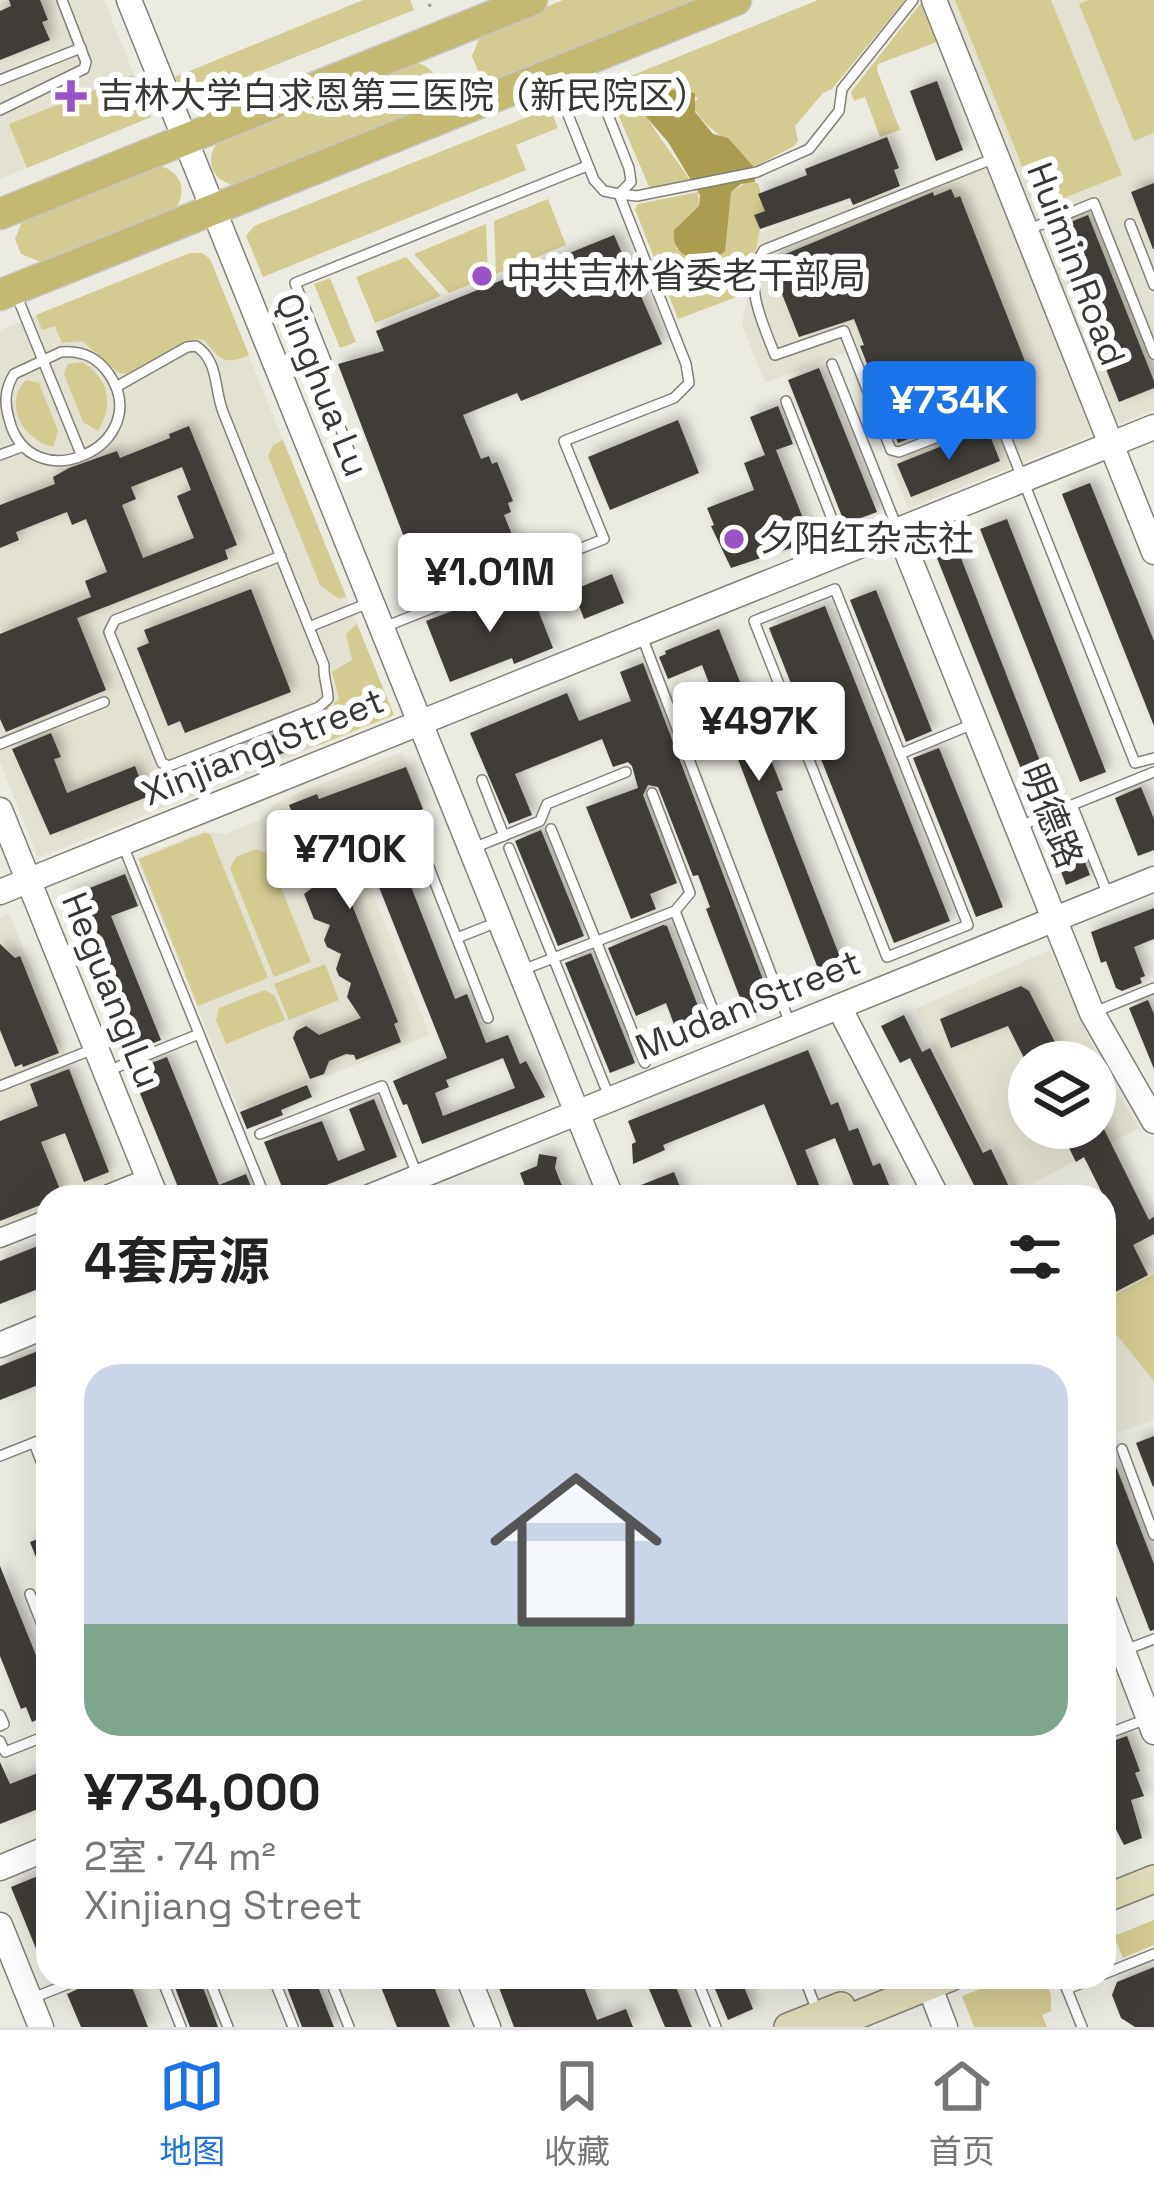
<!DOCTYPE html>
<html lang="zh">
<meta charset="utf-8">
<style>
body{margin:0;font-family:"Space Grotesk","Noto Sans SC",sans-serif;background:#f6f6f6;color:#222;height:100vh;display:flex;flex-direction:column;font-size:45px;white-space:nowrap}
*{box-sizing:border-box;margin:0}
p{font-size:39px;color:#767676}
.icon{flex:none;width:66px;height:66px;fill:none;stroke:currentColor;stroke-width:2;stroke-linecap:round;stroke-linejoin:round}
.map{position:relative;flex:1;overflow:hidden}
.panel{position:absolute;left:36px;top:1185px;width:1080px;height:804px;display:flex;flex-direction:column;background:#fff;border-radius:36px;box-shadow:0 12px 48px #0002}
.panel>*{flex:none}
.controls{position:absolute;left:1008px;top:1041px;display:grid;gap:24px}
.controls a{display:grid;place-items:center;width:108px;height:108px;border-radius:50%;background:#fff;box-shadow:0 12px 48px #0002;font-size:60px}
.price{position:absolute;translate:-50% -102px;padding:0 27px;border-radius:12px;background:#fff;color:#222;font-size:39px;line-height:78px;filter:drop-shadow(0 3px 6px #0008)}
.price::after{content:'';position:absolute;left:50%;top:72px;width:36px;height:27px;margin-left:-18px;background:inherit;clip-path:polygon(0 0,100% 0,50% 100%)}
.price.active{background:#1a73e8;color:#fff}
ul{padding:0;list-style:none}
li{display:grid;align-content:center;gap:24px;height:636px;padding:0 48px}
li span{display:grid;place-items:center;height:372px;border-radius:36px;color:#555}
li>.icon{margin-inline-start:auto}
span .icon{width:216px;height:216px;fill:#fffc;stroke-width:1}
li b{font-size:51px}
h2{display:flex;justify-content:space-between;align-items:center;height:144px;padding:0 48px;font-size:51px}
.menu{display:flex;justify-content:space-around;align-items:center;height:168px;border-top:3px solid #e0e0e0;background:#fff;font-size:33px;color:#767676}
.menu a{display:grid;justify-items:center;gap:6px}
.menu .active{color:#1a73e8}
.map>svg:first-child{display:block}
.built{fill:#e3e1d1;fill-rule:evenodd}
.green{fill:#d4cb91}
.water{fill:#aa9d4f}
.building{fill:#3f3e38;fill-rule:evenodd;filter:url(#shadow)}
.lines{fill:none;stroke-linecap:round;stroke-linejoin:round}
.service-casing{stroke:#818078;stroke-width:12}
.minor-casing{stroke:#818078;stroke-width:21}
.tertiary-casing{stroke:#818078;stroke-width:27}
.secondary-casing{stroke:#818078;stroke-width:30}
.primary-casing{stroke:#c7c7c6;stroke-width:33}
.path{stroke:#94948d;stroke-width:3;stroke-dasharray:3 9;stroke-linecap:butt}
.service{stroke:#fff;stroke-width:9}
.minor{stroke:#fff;stroke-width:18}
.tertiary{stroke:#fff;stroke-width:24}
.secondary{stroke:#e1dcb8;stroke-width:27}
.primary{stroke:#c4b970;stroke-width:30}
.poi-dot{fill:#9a53c7;stroke:#fff;stroke-width:4.5}
.labels{text-anchor:middle;dominant-baseline:central;stroke-width:12;stroke-linejoin:round;paint-order:stroke}
.poi-label{font-size:36px;fill:#373733;stroke:#fff;text-anchor:start}
.street-label{font-size:36px;fill:#373733;stroke:#fff}
</style>
<div class="map">
<svg width="1154" height="2027" viewBox="0 0 1154 2027">
<defs>
<filter id="shadow"><feDropShadow dx="5.5" dy="-5.5" stdDeviation="6" flood-color="#0004"/></filter>
</defs>
<rect width="100%" height="100%" fill="#ecebe2"/>
<g class="built">
<polygon points="0,0 104,0 151,117 0,179"/>
<polygon points="946,0 1154,0 1154,410 908,509 847,352 765,383 742,325 757,234 903,187 1003,148"/>
<polygon points="190,253 202,253 210,259 394,715 38,858 0,762 0,330"/>
<polygon points="402,752 432,829 359,859 430,1035 239,1111 137,858 204,831 225,834 260,820 275,803"/>
<polygon points="9,913 117,1183 82,1197 48,1197 48,1211 0,1230 0,917"/>
<path d="M1050 950 1099 1061 1139 1128 1016 1192 993 1145 983 1149 915 1009ZM1029 1062H1095V1128H1029Z"/>
<polygon points="1154,1216 1154,1420 1104,1437 1104,1242"/>
</g>
<g class="green">
<polygon points="363,0 410,0 414,10 185,101 175,77"/>
<polygon points="563,0 703,0 499,80 478,71 472,56 481,34"/>
<path d="M818 0H905L832 89 823 93 795 126 798 141 794 146 754 167C735 142 708 133 692 106L698 98C678 92 654 86 642 107 644 117 682 168 691 181L650 189 606 86Z"/>
<polygon points="955,0 1051,0 1122,175 1039,208"/>
<polygon points="1088,0 1154,0 1154,133 1134,141 1079,4"/>
<polygon points="921,3 937,42 878,64 877,70 900,130 880,137 865,97 854,101 851,92"/>
<path d="M412 62C438 66 446 89 430 109L237 186C212 182 203 160 219 140Z"/>
<polygon points="133,75 151,117 27,168 9,124"/>
<polygon points="550,108 558,128 516,145 526,170 263,277 246,236 254,226"/>
<path d="M155 165C181 169 189 191 174 211L43 263 21 254 15 239 24 217Z"/>
<polygon points="747,182 758,183 765,211 754,215 760,229 747,293 678,319 635,209 638,204 698,192 699,206 674,230 677,250 727,209 731,192"/>
<polygon points="548,199 566,245 496,274 494,221"/>
<polygon points="486,224 488,277 449,293 414,254"/>
<path d="M190 253H202L210 259 249 355C223 366 220 359 204 340L195 339 127 374 119 373 82 341 62 343 55 326 42 330 36 315Z"/>
<polygon points="406,257 441,296 375,323 356,277"/>
<polygon points="330,278 356,342 340,348 314,284"/>
<path d="M82 362C109 378 114 405 98 431L83 422 64 374 68 364Z"/>
<path d="M26 380 39 383 58 431 53 447C24 440 2 405 26 380Z"/>
<polygon points="283,440 346,596 339,599 320,585 268,456 273,445"/>
<polygon points="357,624 394,715 317,746 306,717 332,706 339,699 332,672 352,660 346,634"/>
<polygon points="204,833 210,834 268,978 198,1006 139,859"/>
<polygon points="256,849 267,853 311,962 274,977 230,868 236,857"/>
<polygon points="325,964 339,1000 289,1020 274,984"/>
<polygon points="265,990 275,996 285,1020 226,1044 216,1020 219,1008"/>
<polygon points="1154,1274 1154,1381 1104,1319 1104,1301"/>
<polygon points="1154,1920 1154,1945 1123,1958 1114,1936"/>
<polygon points="1011,1977 1044,1977 1051,1995 1051,2011 1042,2015 1047,2027 974,2027 962,1996"/>
</g>
<path class="water" d="M672 90 695 93V112L713 134 728 138 754 167 755 182 741 184 731 192 725 251 709 264C690 259 671 253 674 230L699 206 700 195 668 142 642 112 648 98Z"/>
<g class="building">
<polygon points="9,0 40,0 48,20 42,22 50,40 0,60 0,11 11,6"/>
<polygon points="937,81 963,150 936,161 910,91"/>
<polygon points="887,137 899,168 894,170 900,186 853,205 850,198 760,229 754,215 765,211 758,194 807,175 805,169"/>
<polygon points="1154,183 1154,249 1153,249 1131,192"/>
<polygon points="951,189 955,198 960,196 1030,374 1024,376 1028,386 980,411 898,443 860,346 864,345 854,319 799,337 769,261 933,192 934,196"/>
<polygon points="1088,215 1154,381 1154,388 1119,402 1051,230"/>
<polygon points="614,235 662,344 521,401 517,393 463,415 481,459 489,456 492,464 497,462 513,501 508,503 511,512 504,515 521,557 431,593 414,551 410,553 338,364 384,351 376,331"/>
<polygon points="819,368 877,512 845,524 788,380"/>
<polygon points="778,406 793,444 776,450 812,541 731,568 711,526 714,525 707,508 754,490 744,463 765,455 750,417"/>
<polygon points="678,420 699,473 610,510 588,457"/>
<path d="M189 426 237 545 225 550 228 559 77 618 106 690 6 732 0 719V634L91 597 85 581 107 572 86 519 72 525 67 512 16 532 19 540 0 548V505L55 484 53 477 69 468 117 451 120 458 170 438 169 434ZM182 467 191 490 177 496 194 538 143 558 122 505 136 499 131 487Z"/>
<polygon points="987,428 1000,461 911,497 897,464"/>
<polygon points="1090,483 1154,641 1154,726 1062,494"/>
<polygon points="1007,519 1106,772 1080,782 980,529"/>
<polygon points="952,535 1056,802 1037,809 931,543"/>
<polygon points="612,574 624,603 584,619 573,590"/>
<polygon points="529,587 553,648 514,664 512,658 450,682 426,621 465,606 467,612"/>
<polygon points="251,589 291,692 185,733 180,721 168,726 137,648 149,643 144,630"/>
<polygon points="876,590 932,731 906,742 850,600"/>
<polygon points="825,606 950,921 894,943 769,628"/>
<polygon points="719,629 783,790 776,792 845,970 822,979 702,665 668,679 659,657 666,654 665,651"/>
<polygon points="643,663 773,1006 747,1016 706,909 710,907 698,875 693,876 658,787 648,785 643,795 677,883 650,894 656,909 631,919 586,807 638,788 632,766 628,762 613,767 602,739 515,774 532,815 509,824 470,733 567,693 579,721 631,701 620,672"/>
<polygon points="304,722 312,742 167,798 161,782"/>
<polygon points="51,733 61,757 54,759 67,793 135,766 147,797 50,835 12,749"/>
<polygon points="939,748 1003,907 976,917 913,758"/>
<polygon points="406,767 423,809 337,843 346,865 340,868 351,902 398,1022 394,1024 401,1042 356,1060 354,1055 346,1054 329,1061 324,1074 310,1079 293,1038 296,1031 306,1026 319,1035 361,1018 347,997 351,983 339,976 336,969 341,954 327,947 324,940 330,925 314,919 304,894 320,882 289,805 317,794 319,799"/>
<polygon points="1141,787 1154,819 1154,850 1138,856 1115,798"/>
<polygon points="1067,817 1090,875 1066,885 1044,826"/>
<polygon points="541,830 584,936 558,946 515,841"/>
<path d="M407 847 418 875 408 879 455 999 467 994 486 1043 508 1035 520 1064 526 1061 545 1097 422 1144 407 1104 403 1105 393 1081 447 1058 369 862ZM503 1058 515 1088 443 1116 435 1093 449 1087 446 1080Z"/>
<polygon points="125,874 138,906 111,916 161,1040 125,1054 64,904 68,902 67,897"/>
<polygon points="1154,908 1154,939 1134,947 1145,976 1140,978 1142,983 1122,991 1116,988 1106,961 1101,963 1091,932"/>
<polygon points="663,925 667,926 708,1032 681,1043 666,1003 636,1016 608,948"/>
<polygon points="0,944 15,958 20,956 59,1053 23,1067 22,1064 15,1067 0,1030"/>
<polygon points="591,953 635,1063 610,1073 565,963"/>
<polygon points="1021,986 1029,991 1065,1062 1026,1062 1008,1026 951,1048 940,1019"/>
<polygon points="1148,1000 1154,1014 1154,1069 1129,1008"/>
<polygon points="904,1015 922,1052 930,1048 983,1153 991,1149 1014,1197 980,1197 910,1058 900,1063 881,1026"/>
<polygon points="808,1050 831,1105 838,1102 849,1131 858,1128 873,1166 880,1163 894,1197 829,1197 854,1186 835,1138 805,1150 824,1197 802,1197 764,1104 663,1145 665,1150 633,1164 632,1144 636,1142 628,1121"/>
<polygon points="167,1057 219,1185 246,1174 255,1197 182,1197 131,1071"/>
<polygon points="69,1069 109,1172 84,1182 65,1133 41,1142 63,1197 48,1197 48,1202 0,1221 0,1121 38,1106 30,1084"/>
<polygon points="307,1085 312,1097 281,1110 283,1115 247,1129 240,1112"/>
<polygon points="374,1099 397,1157 296,1197 286,1197 264,1142 322,1121 338,1161 365,1150 349,1109"/>
<polygon points="1095,1111 1149,1220 1154,1217 1154,1234 1133,1245 1148,1275 1104,1298 1104,1197 1084,1157 1076,1162 1059,1128 1095,1128"/>
<polygon points="539,1154 557,1157 555,1168 562,1186 577,1197 529,1197 520,1173 537,1166"/>
<polygon points="674,1172 684,1197 653,1197 641,1185"/>
<polygon points="48,1242 48,1285 0,1304 0,1261"/>
<polygon points="48,1347 48,1381 0,1400 0,1366"/>
<polygon points="1104,1436 1154,1564 1154,1630 1150,1631 1104,1512"/>
<polygon points="1154,1436 1154,1486 1153,1487 1136,1443"/>
<polygon points="48,1535 48,1585 47,1585 30,1542"/>
<polygon points="0,1566 48,1685 48,1715 32,1722 26,1707 21,1709 0,1656"/>
<polygon points="1127,1736 1140,1771 1135,1773 1144,1796 1131,1800 1142,1838 1124,1845 1114,1826 1104,1830 1104,1744"/>
<polygon points="0,1762 10,1784 48,1769 48,1805 0,1824"/>
<polygon points="48,1872 48,1976 47,1976 11,1887"/>
<polygon points="1154,1967 1154,2027 1135,2027 1121,2018 1112,1995 1117,1982"/>
<polygon points="104,1977 128,1977 148,2027 81,2027 67,1994"/>
<polygon points="171,1977 199,1977 218,2027 190,2027"/>
<polygon points="283,1977 314,1977 334,2027 302,2027"/>
<polygon points="377,1977 430,1977 450,2027 397,2027"/>
<polygon points="495,1977 580,1977 597,2020 626,2009 633,2027 514,2027"/>
<polygon points="644,1977 672,1977 692,2027 665,2027"/>
<polygon points="710,1977 740,1977 753,2009 728,2020"/>
</g>
<g class="lines">
<defs>
<g id="service">
<polyline points="587,62 629,168 631,182 619,194"/>
<polyline points="0,80 81,48"/>
<polyline points="0,110 84,69 86,62 62,0"/>
<path d="M995 158 764 250C742 284 762 321 775 355L844 331 891 450 899 452 994 415 998 417 1135 763 1154 758"/>
<polyline points="619,194 637,196 757,172 809,149 839,111 842,89 913,0"/>
<polyline points="1130,224 1154,285"/>
<polyline points="1027,230 1094,203 1154,354"/>
<polyline points="16,294 81,454"/>
<path d="M61 352C82 350 97 357 109 374 157 445 30 503 9 419 4 402 5 389 14 374Z"/>
<polyline points="832,364 896,525"/>
<path d="M116 387 187 347 196 346C219 361 214 389 223 412 257 496 290 581 324 665 323 678 328 687 328 699L319 707 169 766 162 763 109 632 115 620 281 556"/>
<polyline points="786,401 843,547"/>
<polyline points="349,450 316,365 326,361 295,283 587,166"/>
<polyline points="0,455 21,447"/>
<polygon points="835,589 968,925 887,957 754,621"/>
<polyline points="387,626 604,539 564,441 674,398 689,383 686,364 619,194 604,191 594,180 553,77"/>
<polyline points="309,627 371,602"/>
<polyline points="641,634 789,1021"/>
<polyline points="0,744 104,702"/>
<polyline points="900,754 973,724"/>
<polyline points="482,780 504,836"/>
<polyline points="1072,805 1108,895"/>
<polyline points="1020,826 1154,772"/>
<polyline points="551,829 645,1063"/>
<polyline points="419,842 488,1018"/>
<polyline points="476,847 540,821 547,804 626,772"/>
<polyline points="124,848 265,1197"/>
<polyline points="509,848 610,1099"/>
<polyline points="675,911 720,1028"/>
<polyline points="457,938 500,921"/>
<polyline points="525,969 675,911 690,893 652,793"/>
<polyline points="1092,1013 1154,988"/>
<polyline points="110,1070 199,1034"/>
<polyline points="0,1086 96,1048"/>
<polyline points="260,1134 382,1086 416,1172"/>
<polyline points="34,1443 48,1479"/>
<polyline points="1122,1449 1154,1535"/>
<polyline points="0,1456 48,1437"/>
<polyline points="30,1594 48,1640"/>
<polyline points="1128,1649 1154,1639"/>
<polyline points="0,1715 4,1724 0,1726"/>
<polyline points="1104,1735 1144,1720"/>
<polyline points="0,1741 5,1752 48,1735"/>
<polyline points="1104,1974 1154,1954"/>
<polyline points="161,1977 181,2027"/>
<polyline points="208,1977 228,2027"/>
<polyline points="273,1977 293,2027"/>
<polyline points="329,1977 349,2027"/>
<polyline points="696,1977 716,2027"/>
<polyline points="804,1977 817,2011"/>
<polyline points="1062,1977 1082,2027"/>
<polyline points="1067,1989 1097,1977"/>
<polyline points="30,1999 86,1977"/>
</g>
<g id="minor">
<polyline points="101,1197 148,1178"/>
<polyline points="0,1238 48,1219"/>
</g>
<g id="tertiary">
<polyline points="129,0 611,1197"/>
<polyline points="934,0 1154,552"/>
<polyline points="898,530 1092,1013 1154,1121"/>
<polyline points="0,810 156,1197"/>
<polyline points="0,892 1154,427"/>
<polyline points="839,1007 937,1197"/>
<polyline points="369,1197 1154,879"/>
<polyline points="0,1345 48,1325"/>
<polyline points="1104,1602 1154,1732"/>
<polyline points="0,1868 48,1848"/>
<polyline points="0,1925 41,2027"/>
<polyline points="468,1977 488,2027"/>
<polyline points="926,1977 945,2027"/>
</g>
<g id="secondary">
<polyline points="1104,1899 1154,1879"/>
<polyline points="788,2027 841,2006"/>
<polyline points="828,2027 951,1977"/>
</g>
<g id="primary">
<polyline points="0,214 532,0"/>
<polyline points="0,295 736,0"/>
</g>
</defs>
<use href="#service" class="service-casing"/>
<use href="#minor" class="minor-casing"/>
<use href="#tertiary" class="tertiary-casing"/>
<use href="#secondary" class="secondary-casing"/>
<use href="#primary" class="primary-casing"/>
<polyline class="path" points="429,4 432,9"/>
<use href="#service" class="service"/>
<use href="#minor" class="minor"/>
<use href="#tertiary" class="tertiary"/>
<use href="#secondary" class="secondary"/>
<use href="#primary" class="primary"/>
</g>
<g class="poi-dot">
<path d="M65 78h12v12h12v12h-12v12h-12v-12h-12v-12h12z"/>
<circle cx="482" cy="276" r="12"/>
<circle cx="734" cy="539" r="12"/>
</g>
<g class="labels">
<g class="poi-label">
<text x="98" y="96">吉林大学白求恩第三医院（新民院区）</text>
<text x="506" y="276">中共吉林省委老干部局</text>
<text x="758" y="539">夕阳红杂志社</text>
</g>
<g class="street-label">
<text transform="translate(1076 264) rotate(69)">Huimin Road</text>
<text transform="translate(322 385) rotate(68)">Qinghua Lu</text>
<text transform="translate(263 747) rotate(-22)">Xinjiang Street</text>
<text transform="translate(1051 816) rotate(68)">明德路</text>
<text transform="translate(111 990) rotate(68)">Heguang Lu</text>
<text transform="translate(748 1005) rotate(-22)">Mudan Street</text>
</g>
</g>
</svg>
<div class="controls">
<a><svg class="icon" aria-label="layers" viewBox="0 0 24 24"><path d="M12 4l9 5-9 5-9-5zM3 14l9 5 9-5"/></svg></a>
</div>
<b class="price active" style="left:949px;top:463px">¥734K</b>
<b class="price" style="left:490px;top:635px">¥1.01M</b>
<b class="price" style="left:759px;top:784px">¥497K</b>
<b class="price" style="left:350px;top:912px">¥710K</b>
<section class="panel">
<h2>4套房源<svg class="icon" aria-label="filters" viewBox="0 0 24 24"><path d="M4 7h16M4 17h16"/><circle cx="9" cy="7" r="2"/><circle cx="15" cy="17" r="2"/></svg></h2>
<ul>
<li><span style="background:linear-gradient(#c9d6e8 70%,#7fa58c 0)"><svg class="icon" aria-label="home" viewBox="0 0 24 24"><path d="M3 11l9-7 9 7M6 9v11h12V9"/></svg></span><div><b>¥734,000</b><p>2室 · 74 m²</p><p>Xinjiang Street</p></div></li>
</ul>
</section>
</div>
<nav class="menu">
<a class="active"><svg class="icon" aria-label="map" viewBox="0 0 24 24"><path d="M3 6l6-2 6 2 6-2v14l-6 2-6-2-6 2zM9 4v14M15 6v14"/></svg>地图</a>
<a><svg class="icon" aria-label="saved" viewBox="0 0 24 24"><path d="M7 4h10v16l-5-4-5 4z"/></svg>收藏</a>
<a><svg class="icon" aria-label="home" viewBox="0 0 24 24"><path d="M3 11l9-7 9 7M6 9v11h12V9"/></svg>首页</a>
</nav>
